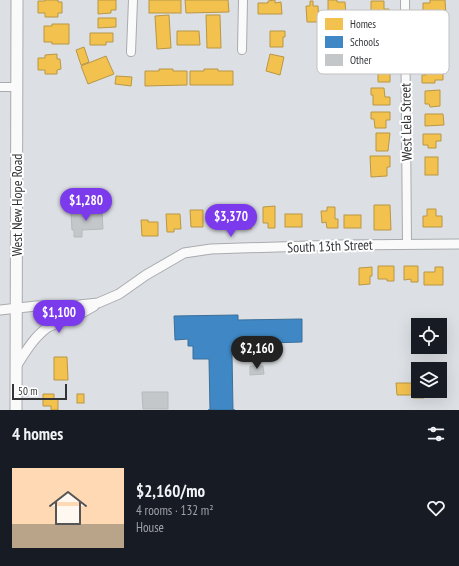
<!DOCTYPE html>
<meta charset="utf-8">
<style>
body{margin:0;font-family:"PT Sans Narrow",sans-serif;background:#242831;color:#f1f3f6;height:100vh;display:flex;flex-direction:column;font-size:15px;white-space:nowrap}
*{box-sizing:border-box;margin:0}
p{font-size:13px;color:#9ea1a6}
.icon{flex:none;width:22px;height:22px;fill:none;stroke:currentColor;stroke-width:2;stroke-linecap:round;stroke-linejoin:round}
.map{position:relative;height:410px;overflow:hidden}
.drawer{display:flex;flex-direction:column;background:#171b24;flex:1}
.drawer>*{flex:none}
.tools{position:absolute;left:411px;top:318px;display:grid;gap:8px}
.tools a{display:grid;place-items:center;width:36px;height:36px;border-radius:0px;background:#171b24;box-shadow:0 4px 16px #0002;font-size:20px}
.scale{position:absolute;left:12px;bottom:10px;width:55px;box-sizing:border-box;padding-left:4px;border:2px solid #323437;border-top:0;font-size:11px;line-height:14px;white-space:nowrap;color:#323437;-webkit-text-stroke:3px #fff;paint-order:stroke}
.price{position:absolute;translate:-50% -34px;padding:0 9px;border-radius:14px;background:#7c3aed;color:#fff;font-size:13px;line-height:26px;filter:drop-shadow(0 1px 2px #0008)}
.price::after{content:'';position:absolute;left:50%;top:24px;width:12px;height:9px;margin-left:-6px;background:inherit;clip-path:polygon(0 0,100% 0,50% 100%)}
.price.active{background:#222;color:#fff}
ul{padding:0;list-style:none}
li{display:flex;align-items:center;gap:12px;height:100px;padding:0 12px}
li span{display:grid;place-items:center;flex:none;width:112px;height:80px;border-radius:0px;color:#555}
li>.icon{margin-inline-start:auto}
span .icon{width:48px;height:48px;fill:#fffc;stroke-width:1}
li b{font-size:17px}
h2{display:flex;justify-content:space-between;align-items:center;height:48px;padding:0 12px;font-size:17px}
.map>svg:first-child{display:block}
.homes{fill:#f2c14e;stroke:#b89747}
.schools{fill:#3f88c5;stroke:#3b6f9a}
.building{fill:#c4c7c9;stroke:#b7b9bc}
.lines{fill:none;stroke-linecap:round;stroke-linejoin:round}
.minor-casing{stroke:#a9abae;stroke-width:10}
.tertiary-casing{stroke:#a9abae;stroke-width:11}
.secondary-casing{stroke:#a9abae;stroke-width:13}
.minor{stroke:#fafafb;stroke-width:8}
.tertiary{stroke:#fafafb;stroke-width:9}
.secondary{stroke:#fafafb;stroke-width:11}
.labels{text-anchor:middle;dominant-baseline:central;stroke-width:4;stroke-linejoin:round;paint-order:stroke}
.street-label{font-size:14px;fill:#323437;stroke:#fff}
.key{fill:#fff;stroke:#c2c2c3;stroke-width:1}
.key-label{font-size:11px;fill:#323437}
</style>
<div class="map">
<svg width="459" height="410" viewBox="0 0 459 410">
<rect width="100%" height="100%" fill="#dcdfe3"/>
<g class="homes">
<polygon points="45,0 58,0 58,2 62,2 62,13 58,13 58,17 45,17 45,13 38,13 38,1 45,1"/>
<polygon points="98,0 116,0 116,10 111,10 111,13 98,14"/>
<rect x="149" y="0" width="32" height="13"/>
<polygon points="185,0 228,0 229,12 186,13"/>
<polygon points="275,0 275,3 281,2 282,14 258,14 258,3 268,3 268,1"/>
<polygon points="328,0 337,0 337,2 345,2 346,15 328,16"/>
<polygon points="430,0 445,0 446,15 442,15 442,20 430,20 430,14 423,14 423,3 430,3"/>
<polygon points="310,1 313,1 313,6 318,6 319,22 307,22 306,6 310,6"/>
<polygon points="371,1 384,1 384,9 389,9 389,19 371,19"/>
<polygon points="169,15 171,48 157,49 155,16"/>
<polygon points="206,15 220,15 221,48 207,48"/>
<polygon points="98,18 116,18 116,27 98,28"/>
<polygon points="52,24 69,24 69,44 52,44 52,42 44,42 44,26 52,26"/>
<polygon points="177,31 199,31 200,45 177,45"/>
<polygon points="270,31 285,31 285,37 283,37 283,47 270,47"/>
<polygon points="90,33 113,33 113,42 106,42 106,45 90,45"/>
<polygon points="84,47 89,62 81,65 76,50"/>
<polygon points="376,53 388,53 388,61 390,61 390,82 378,82 378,71 376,71"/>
<polygon points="57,54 57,59 60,59 61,69 57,70 57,74 45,74 45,70 38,70 38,58 45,58 45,55"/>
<polygon points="270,54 284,57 280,75 266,71"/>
<polygon points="106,56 114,74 88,84 81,66"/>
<polygon points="159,69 173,69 173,71 187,71 187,85 145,86 145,71 159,71"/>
<polygon points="204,69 218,69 218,71 233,71 233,85 190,85 190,71 204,71"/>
<polygon points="443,69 443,80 435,80 435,83 422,83 422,75 426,75 426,70"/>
<polygon points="116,76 132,77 131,86 115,84"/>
<polygon points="371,88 384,88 385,97 390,97 390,105 373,105 373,95 371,95"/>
<polygon points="440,90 440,106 430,107 429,104 425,104 425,91"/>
<polygon points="371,112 390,112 390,120 386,120 386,128 375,128 374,119 371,119"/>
<polygon points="425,114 443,114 444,125 425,126"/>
<polygon points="376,133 390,133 388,151 376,151"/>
<polygon points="423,134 441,134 441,141 436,141 436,148 428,148 428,145 423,145"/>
<polygon points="370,156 390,156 390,167 387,167 387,176 371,177"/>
<rect x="425" y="157" width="13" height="18"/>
<polygon points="374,205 390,205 391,230 374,230"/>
<polygon points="275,206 275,228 268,228 268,223 263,223 263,207"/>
<polygon points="327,207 335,207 335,219 338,219 338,228 327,228 326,222 322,223 321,211 327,211"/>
<polygon points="251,208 251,229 243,229 243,225 239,225 238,209"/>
<polygon points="214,209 225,209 225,219 228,219 228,227 217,227 217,225 214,225"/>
<polygon points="427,209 436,209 436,216 442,216 442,227 423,227 423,216 427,216"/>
<polygon points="190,210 203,210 203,227 191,227"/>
<polygon points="166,214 180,214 181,229 174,229 174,232 167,232"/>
<rect x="285" y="214" width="17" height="13"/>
<rect x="344" y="215" width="17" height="13"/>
<polygon points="141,220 148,220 148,222 158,222 158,236 142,236"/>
<polygon points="378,266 394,266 394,281 387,281 387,279 378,279"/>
<polygon points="404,266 418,266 418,282 411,282 411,279 404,280"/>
<polygon points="372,267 372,276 370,276 370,284 359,285 359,268"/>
<polygon points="435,267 443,267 443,285 424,285 424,272 435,272"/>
<polygon points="54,357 67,357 68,380 54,380"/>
<polygon points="396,383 418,383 418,391 424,391 424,398 413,398 413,395 397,395"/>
<polygon points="43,394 54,394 54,399 58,399 58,410 51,410 51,406 43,406"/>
<rect x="77" y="394" width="7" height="9"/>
</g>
<polygon class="schools" points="238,315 238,320 302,319 302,342 237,344 238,354 232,354 233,410 235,410 208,410 210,410 209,359 193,359 193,346 188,346 188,339 175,340 174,316"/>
<g class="building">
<polygon points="102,212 103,229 82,230 82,237 74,237 74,230 72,230 71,213"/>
<polygon points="250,366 263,366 264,374 250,375"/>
<polygon points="142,392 168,392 168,409 143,409"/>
</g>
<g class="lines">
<defs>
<g id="minor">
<polyline points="405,0 407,244"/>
<polyline points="242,50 243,0"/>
<polyline points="131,52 133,0"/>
<polyline points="0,87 17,87"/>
</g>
<g id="tertiary">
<polyline points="0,310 36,306 79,305 98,303 119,294 146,275 184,253 211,249 340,245 459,244"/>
<path d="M17 365C26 351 34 337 48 327L80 314 94 306"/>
</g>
<polyline id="secondary" points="16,410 17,0"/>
</defs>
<use href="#minor" class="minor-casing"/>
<use href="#tertiary" class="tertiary-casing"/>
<use href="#secondary" class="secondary-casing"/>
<use href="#minor" class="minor"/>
<use href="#tertiary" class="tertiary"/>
<use href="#secondary" class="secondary"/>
</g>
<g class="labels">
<g class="street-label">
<text transform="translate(406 122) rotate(-91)">West Lela Street</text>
<text transform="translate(17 205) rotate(-90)">West New Hope Road</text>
<text transform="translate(330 246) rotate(-2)">South 13th Street</text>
</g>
</g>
<rect x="317" y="10" width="132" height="64" rx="6" class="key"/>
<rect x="325" y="18" width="18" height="12" fill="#f2c14e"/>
<rect x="325" y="36" width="18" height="12" fill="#3f88c5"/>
<rect x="325" y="54" width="18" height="12" fill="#c4c7c9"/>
<g class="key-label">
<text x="350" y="28">Homes</text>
<text x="350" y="46">Schools</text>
<text x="350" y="64">Other</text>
</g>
</svg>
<div class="tools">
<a><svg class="icon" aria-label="locate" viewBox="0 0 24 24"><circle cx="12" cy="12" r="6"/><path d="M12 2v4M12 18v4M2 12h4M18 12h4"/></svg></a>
<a><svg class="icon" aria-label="layers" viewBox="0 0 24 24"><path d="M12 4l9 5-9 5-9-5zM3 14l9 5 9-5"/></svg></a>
</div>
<div class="scale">50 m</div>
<b class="price" style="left:86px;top:222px">$1,280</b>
<b class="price" style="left:231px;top:238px">$3,370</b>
<b class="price" style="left:59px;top:334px">$1,100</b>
<b class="price active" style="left:257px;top:370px">$2,160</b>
</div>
<section class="drawer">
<h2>4 homes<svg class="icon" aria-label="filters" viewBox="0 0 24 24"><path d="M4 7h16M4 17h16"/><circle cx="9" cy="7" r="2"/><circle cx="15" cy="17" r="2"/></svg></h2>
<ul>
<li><span style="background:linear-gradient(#ffd9b3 70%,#b9a48a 0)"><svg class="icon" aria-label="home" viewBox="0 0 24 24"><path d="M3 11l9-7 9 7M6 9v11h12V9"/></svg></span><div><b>$2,160/mo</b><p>4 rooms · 132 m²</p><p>House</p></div><svg class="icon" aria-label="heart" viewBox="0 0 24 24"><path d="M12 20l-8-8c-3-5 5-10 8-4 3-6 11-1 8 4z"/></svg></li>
</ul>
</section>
